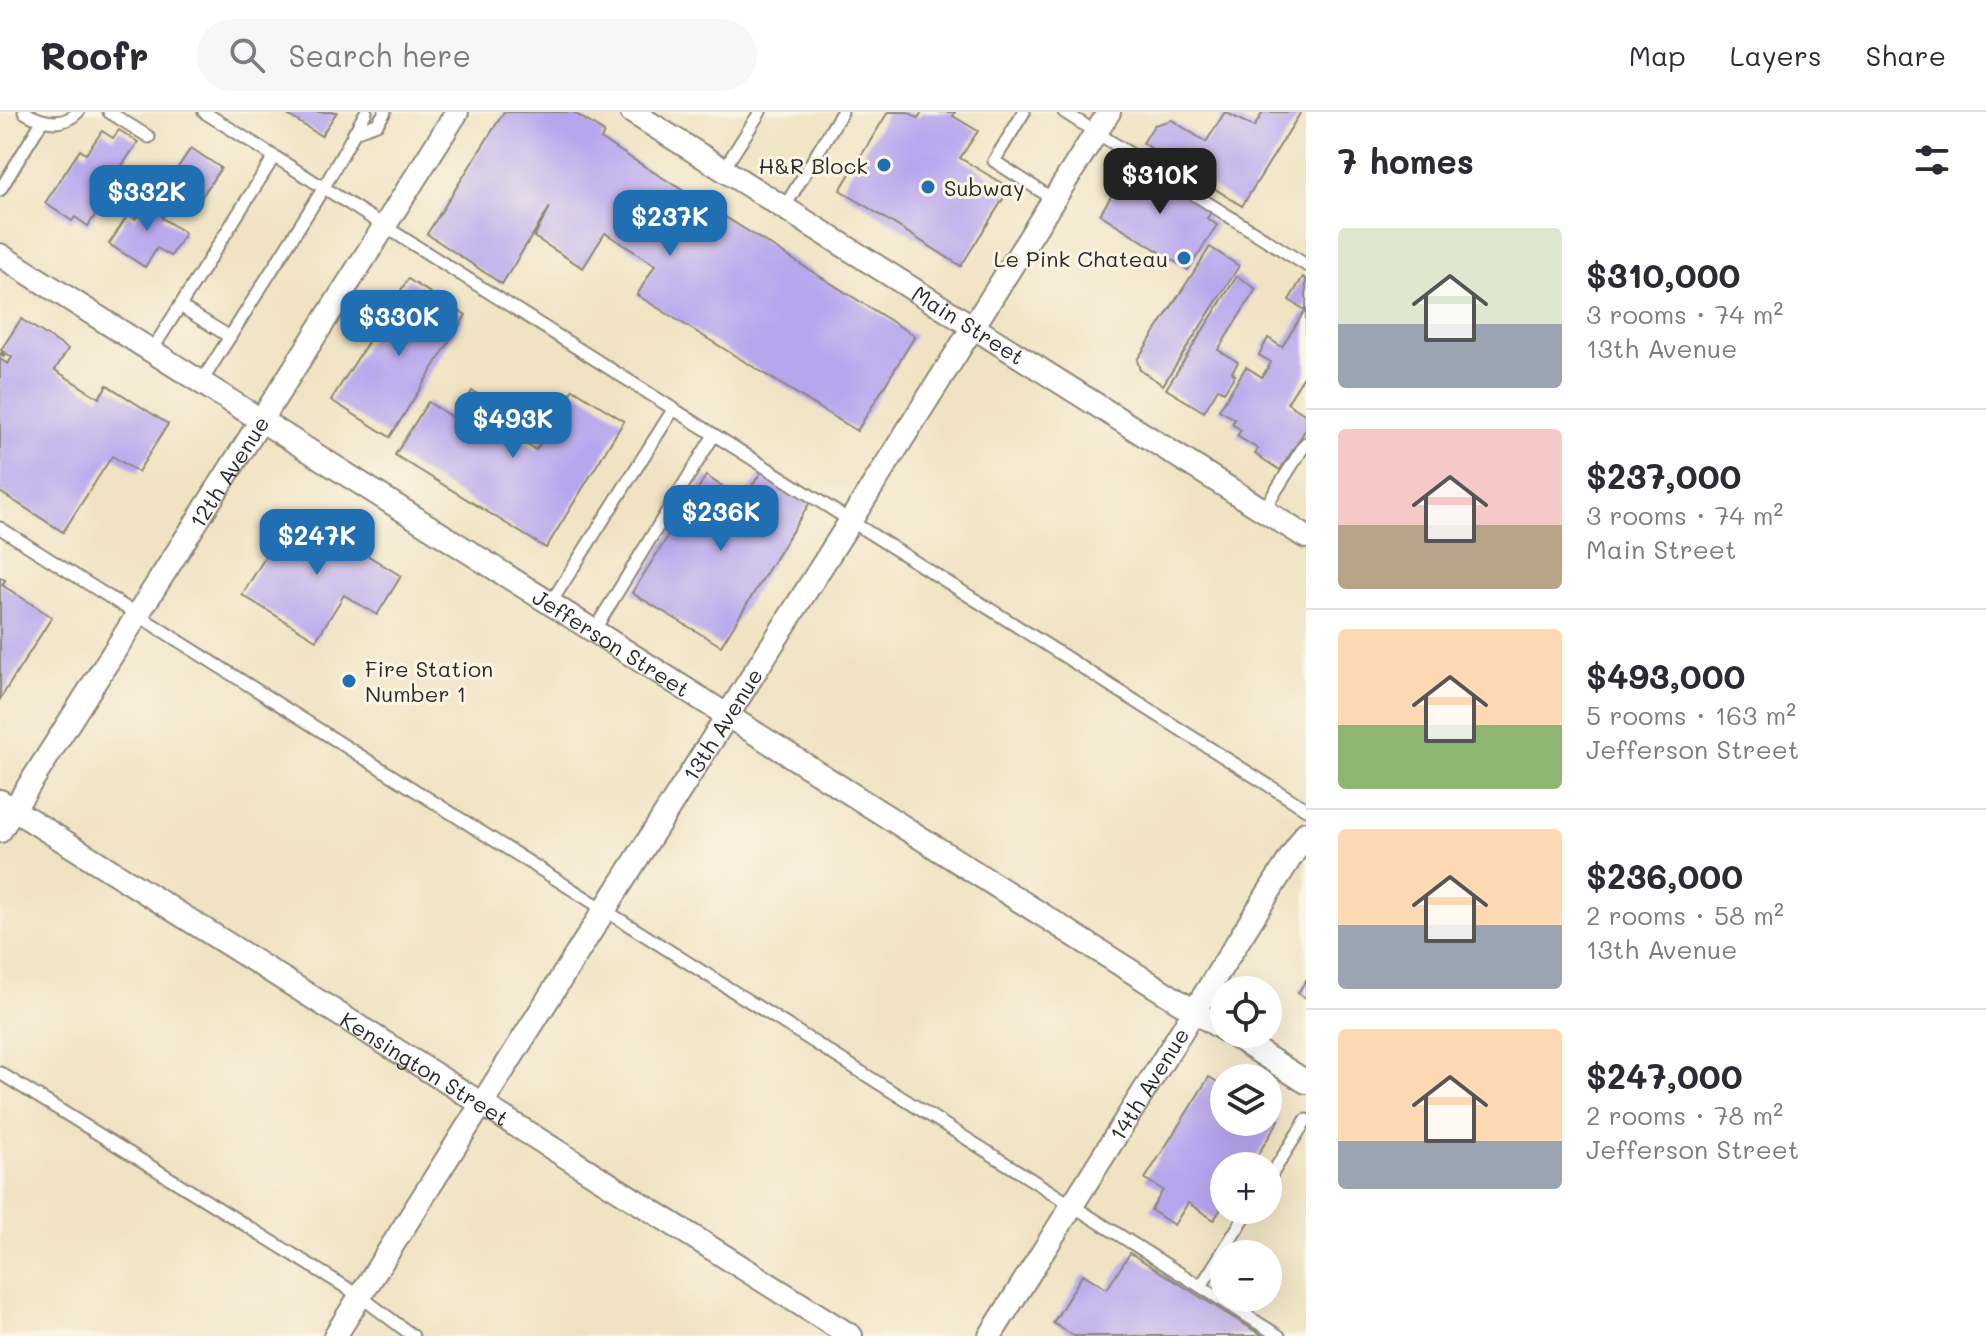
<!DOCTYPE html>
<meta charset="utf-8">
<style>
body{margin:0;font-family:Mali,sans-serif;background:#f7f7f7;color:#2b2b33;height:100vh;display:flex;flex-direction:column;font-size:30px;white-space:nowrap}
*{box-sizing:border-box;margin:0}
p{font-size:26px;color:#7c7c81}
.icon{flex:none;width:44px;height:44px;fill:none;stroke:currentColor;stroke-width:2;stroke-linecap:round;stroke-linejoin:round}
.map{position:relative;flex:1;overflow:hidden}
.side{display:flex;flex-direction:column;background:#fff;width:680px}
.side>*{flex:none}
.buttons{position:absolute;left:1210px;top:864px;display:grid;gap:16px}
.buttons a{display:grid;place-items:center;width:72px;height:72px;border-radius:50%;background:#fff;box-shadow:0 8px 32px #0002;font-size:40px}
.price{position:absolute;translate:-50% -68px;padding:0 18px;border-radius:16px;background:#1f6fb2;color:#fff;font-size:26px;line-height:52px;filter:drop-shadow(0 2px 4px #0008)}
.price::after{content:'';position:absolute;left:50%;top:48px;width:24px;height:18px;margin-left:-12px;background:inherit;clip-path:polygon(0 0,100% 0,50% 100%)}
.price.on{background:#222;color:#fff}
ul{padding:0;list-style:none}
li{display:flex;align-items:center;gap:24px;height:200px;padding:0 32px}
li+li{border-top:2px solid #e1e1e2}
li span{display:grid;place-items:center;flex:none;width:224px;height:160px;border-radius:8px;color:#555}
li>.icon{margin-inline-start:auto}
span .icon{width:96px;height:96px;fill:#fffc;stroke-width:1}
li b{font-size:34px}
h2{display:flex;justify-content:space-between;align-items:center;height:96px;padding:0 32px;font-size:34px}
header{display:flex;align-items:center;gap:48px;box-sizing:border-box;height:112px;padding:0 40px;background:#fff;border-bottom:2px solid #e1e1e2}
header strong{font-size:38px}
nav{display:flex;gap:44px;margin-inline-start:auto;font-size:28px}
.search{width:560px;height:72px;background:#f7f7f7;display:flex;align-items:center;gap:20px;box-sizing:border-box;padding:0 28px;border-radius:44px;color:#7c7c81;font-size:30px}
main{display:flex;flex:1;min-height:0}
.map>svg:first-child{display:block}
.building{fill:#b7a5ee}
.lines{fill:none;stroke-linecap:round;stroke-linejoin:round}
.service-casing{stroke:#8e8777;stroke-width:15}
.minor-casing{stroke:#8e8777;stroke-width:26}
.path{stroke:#8e8777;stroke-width:5;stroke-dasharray:6 6;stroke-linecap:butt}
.service{stroke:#fff;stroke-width:11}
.minor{stroke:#fff;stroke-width:22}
.poi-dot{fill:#1f6fb2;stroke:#fcf5e5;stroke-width:3}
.labels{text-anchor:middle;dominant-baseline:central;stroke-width:6;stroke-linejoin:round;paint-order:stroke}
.poi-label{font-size:22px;fill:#2b2b2b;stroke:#fcf5e5;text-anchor:end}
.street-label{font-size:22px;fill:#2b2b2b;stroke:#fcf5e5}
</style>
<header>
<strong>Roofr</strong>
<div class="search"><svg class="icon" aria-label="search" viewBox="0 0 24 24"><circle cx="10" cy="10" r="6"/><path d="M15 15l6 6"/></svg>Search here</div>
<nav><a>Map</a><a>Layers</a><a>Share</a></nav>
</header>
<main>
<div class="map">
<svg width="1306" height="1224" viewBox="0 0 1306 1224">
<rect width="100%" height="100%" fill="#fcf5e5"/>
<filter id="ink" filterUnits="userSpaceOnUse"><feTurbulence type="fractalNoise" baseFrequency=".0125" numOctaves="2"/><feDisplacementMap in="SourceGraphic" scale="16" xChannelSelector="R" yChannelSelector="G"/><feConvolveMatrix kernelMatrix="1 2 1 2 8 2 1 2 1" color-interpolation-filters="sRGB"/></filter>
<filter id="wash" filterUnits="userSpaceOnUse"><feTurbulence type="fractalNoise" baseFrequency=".006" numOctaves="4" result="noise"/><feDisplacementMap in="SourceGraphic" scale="32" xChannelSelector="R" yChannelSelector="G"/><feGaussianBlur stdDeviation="1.8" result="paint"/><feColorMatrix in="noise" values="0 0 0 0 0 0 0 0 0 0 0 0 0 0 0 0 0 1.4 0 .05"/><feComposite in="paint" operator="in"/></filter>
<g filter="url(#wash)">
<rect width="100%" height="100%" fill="#f0e3c3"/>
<g id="blocks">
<g class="building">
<polygon points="283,0 337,0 321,24"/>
<polygon points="504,0 573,0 604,20 601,27 915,224 857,319 637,183 655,153 605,121 583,156 534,125 550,95 502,172 427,122"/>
<polygon points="888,0 908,0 918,6 922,0 955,0 953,4 978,19 960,46 1010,76 961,154 840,78"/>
<polygon points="1225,0 1254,15 1263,0 1301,0 1242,94 1143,31 1154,13 1172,8 1206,30"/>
<polygon points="119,18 138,30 110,71 114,74 88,114 75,105 72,109 45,91 80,38 86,42 102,19 113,26"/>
<polygon points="191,36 221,56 200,87 170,67"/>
<polygon points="1133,50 1211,100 1207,106 1217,113 1188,158 1100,102"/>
<polygon points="145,83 168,97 162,106 185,121 171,144 157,136 145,155 109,132 128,103 135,107 139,102 135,99"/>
<polygon points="1210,135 1239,154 1163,273 1140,258 1137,248"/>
<polygon points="1237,164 1256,177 1218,238 1238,250 1232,260 1235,263 1224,280 1218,277 1204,300 1166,277"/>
<polygon points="1303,165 1306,167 1306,261 1287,291 1306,303 1306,317 1280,358 1255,342 1258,337 1237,324 1241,318 1232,312 1235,307 1219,298 1246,255 1262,265 1271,250 1259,243 1268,226 1282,235 1305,198 1289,188"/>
<polygon points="408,167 466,203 390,325 331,288"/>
<polygon points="21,207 68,237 55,258 99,286 107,273 168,312 138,360 112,344 63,420 0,380 0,247 8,252 12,245 1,238"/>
<polygon points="573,277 624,309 546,436 395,343 428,290 455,307 472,279 516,306 507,320 536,338"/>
<polygon points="763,357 812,387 721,534 632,481 706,364 743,388"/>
<polygon points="294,398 401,464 377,503 344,483 316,528 242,483"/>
<polygon points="0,465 5,468 2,473 52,505 0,587"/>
<polygon points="1306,868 1306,886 1298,881"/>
<polygon points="1209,965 1224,974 1224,1010 1268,1010 1268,1001 1279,1008 1251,1054 1224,1054 1224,1092 1214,1108 1188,1091 1174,1113 1151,1098 1163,1078 1145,1067"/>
<polygon points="1130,1141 1263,1224 1074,1224 1053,1211 1083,1162 1107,1177"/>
</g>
</g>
</g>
<g filter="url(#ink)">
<use href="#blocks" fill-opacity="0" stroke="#8e8777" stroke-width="2"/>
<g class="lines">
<defs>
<g id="service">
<path d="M24 0C41 10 62 16 78 0"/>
<polyline points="109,0 149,25"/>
<polyline points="204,0 1306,697"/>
<polyline points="1024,0 994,49 1053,87"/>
<polyline points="1064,0 1306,153"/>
<polyline points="354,20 377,12 385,0"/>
<polyline points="723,58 760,0"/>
<polyline points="0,78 41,11"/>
<polyline points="784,96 842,0"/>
<polyline points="180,194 230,225"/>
<polyline points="152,238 274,45"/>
<polyline points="202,269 323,77 366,0"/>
<polyline points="1263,399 1306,331"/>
<polyline points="0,416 1279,1224"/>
<polyline points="550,492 673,298"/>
<polyline points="593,520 714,323"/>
<polyline points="0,961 360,1184 413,1224"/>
<polyline points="1268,1068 1306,1008"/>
<polyline points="1201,1174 1249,1098"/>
</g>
<g id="minor">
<path id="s1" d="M632 0 1306 425"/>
<path id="s2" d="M0 143 1224 918"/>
<path id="s3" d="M0 689 851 1224"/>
<path id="s4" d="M0 719 457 0"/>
<polyline points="1231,922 1306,970"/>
<path id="s5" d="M335 1224 1109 0"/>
<path id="s6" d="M990 1224 1306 721"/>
</g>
</defs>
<use href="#service" class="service-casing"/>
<use href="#minor" class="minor-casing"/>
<polyline class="path" points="0,241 7,246"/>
<use href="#service" class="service"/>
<use href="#minor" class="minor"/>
</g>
</g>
<g class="poi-dot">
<circle cx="884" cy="53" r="8"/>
<circle cx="928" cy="75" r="8"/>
<circle cx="1184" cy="146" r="8"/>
<circle cx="349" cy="569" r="8"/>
</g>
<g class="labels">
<g class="poi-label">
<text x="868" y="53">H&amp;R Block</text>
<text x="944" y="75" text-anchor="start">Subway</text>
<text x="1168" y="146">Le Pink Chateau</text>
<text x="365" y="556" text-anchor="start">Fire Station<tspan x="365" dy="25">Number 1</tspan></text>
</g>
<g class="street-label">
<text stroke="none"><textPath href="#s1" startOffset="398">Main Street</textPath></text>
<text stroke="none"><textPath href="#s4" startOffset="426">12th Avenue</textPath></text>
<text stroke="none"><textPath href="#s2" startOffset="724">Jefferson Street</textPath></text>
<text stroke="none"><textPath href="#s5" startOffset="724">13th Avenue</textPath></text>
<text stroke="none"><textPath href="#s3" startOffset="502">Kensington Street</textPath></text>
<text stroke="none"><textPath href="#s6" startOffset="298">14th Avenue</textPath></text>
</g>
</g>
</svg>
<div class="buttons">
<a><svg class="icon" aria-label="locate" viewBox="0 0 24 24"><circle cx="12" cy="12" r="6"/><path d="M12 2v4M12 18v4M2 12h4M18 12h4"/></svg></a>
<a><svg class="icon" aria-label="layers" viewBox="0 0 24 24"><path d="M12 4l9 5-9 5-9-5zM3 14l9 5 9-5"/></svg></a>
<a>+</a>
<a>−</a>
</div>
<b class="price on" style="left:1160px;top:104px">$310K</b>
<b class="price" style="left:147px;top:121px">$332K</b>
<b class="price" style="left:670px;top:146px">$237K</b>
<b class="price" style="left:399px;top:246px">$330K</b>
<b class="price" style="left:513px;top:348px">$493K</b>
<b class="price" style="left:721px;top:441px">$236K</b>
<b class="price" style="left:317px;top:465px">$247K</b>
</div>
<section class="side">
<h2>7 homes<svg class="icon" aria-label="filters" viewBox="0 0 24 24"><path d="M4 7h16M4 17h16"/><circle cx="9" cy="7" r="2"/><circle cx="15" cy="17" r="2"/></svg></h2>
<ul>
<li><span style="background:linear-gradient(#dfe7d0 60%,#9aa5b1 0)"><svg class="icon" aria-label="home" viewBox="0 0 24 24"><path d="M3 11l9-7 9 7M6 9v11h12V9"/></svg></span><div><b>$310,000</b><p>3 rooms · 74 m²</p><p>13th Avenue</p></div></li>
<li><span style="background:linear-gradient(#f6c9c9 60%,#b9a48a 0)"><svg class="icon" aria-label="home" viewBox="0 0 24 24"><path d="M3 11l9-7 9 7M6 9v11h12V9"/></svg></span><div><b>$237,000</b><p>3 rooms · 74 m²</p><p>Main Street</p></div></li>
<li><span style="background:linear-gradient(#ffd9b3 60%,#8fb573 0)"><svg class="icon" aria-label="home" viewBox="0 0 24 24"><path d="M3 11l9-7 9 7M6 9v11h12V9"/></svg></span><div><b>$493,000</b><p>5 rooms · 163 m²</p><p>Jefferson Street</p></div></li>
<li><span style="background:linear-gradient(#ffd9b3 60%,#9aa5b1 0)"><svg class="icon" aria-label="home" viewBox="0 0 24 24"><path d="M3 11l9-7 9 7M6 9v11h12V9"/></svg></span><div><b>$236,000</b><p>2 rooms · 58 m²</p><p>13th Avenue</p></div></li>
<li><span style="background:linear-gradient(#ffd9b3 70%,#9aa5b1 0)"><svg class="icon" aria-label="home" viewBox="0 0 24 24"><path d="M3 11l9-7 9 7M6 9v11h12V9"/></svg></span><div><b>$247,000</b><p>2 rooms · 78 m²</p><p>Jefferson Street</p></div></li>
</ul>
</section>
</main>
